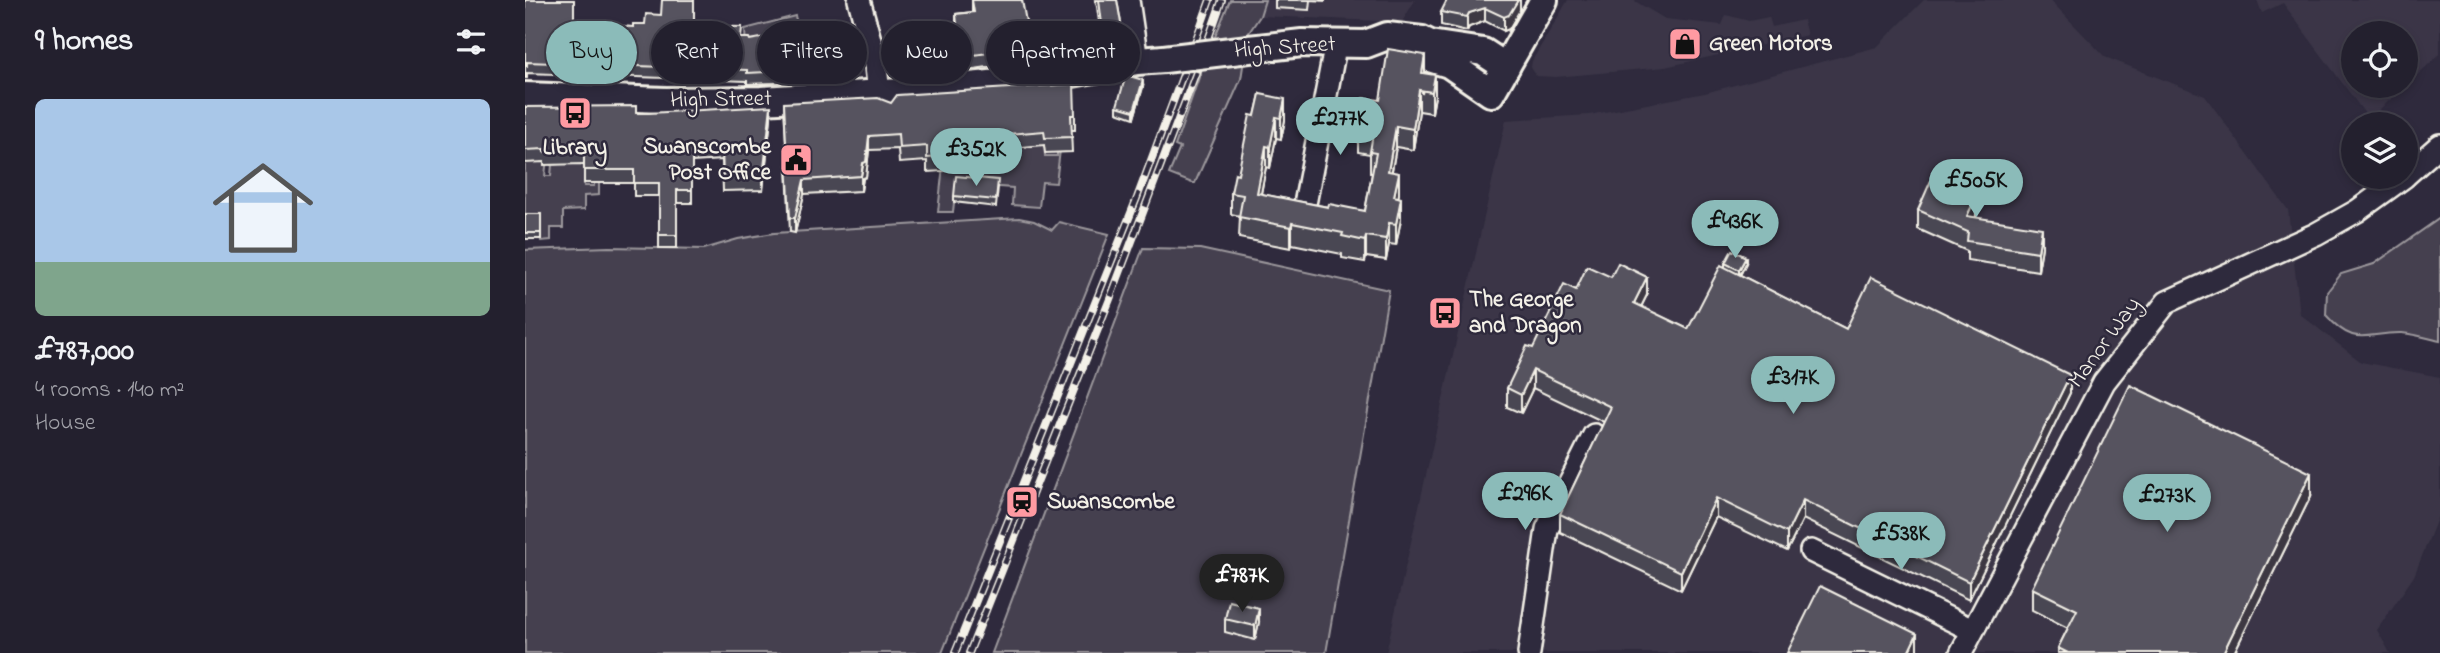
<!DOCTYPE html>
<meta charset="utf-8">
<style>
body{margin:0;font-family:"Indie Flower",sans-serif;background:#2f2d3a;color:#f1f3f6;height:100vh;display:flex;flex-direction:column;font-size:26px;white-space:nowrap}
*{box-sizing:border-box;margin:0}
p{font-size:23px;color:#a3a3aa}
.icon{flex:none;width:38px;height:38px;fill:none;stroke:currentColor;stroke-width:2;stroke-linecap:round;stroke-linejoin:round}
.map{position:relative;flex:1;overflow:hidden}
.details{display:flex;flex-direction:column;background:#23202e;width:525px}
.details>*{flex:none}
.guide{position:absolute;left:21px;top:21px;width:665px;height:63px;display:flex;gap:14px}
.buttons{position:absolute;left:1816px;top:21px;display:grid;gap:14px}
.buttons a{display:grid;place-items:center;width:77px;height:77px;border-radius:50%;background:#23202e;box-shadow:0 4px 10px #0003,0 0 0 2px #403e4a;font-size:35px}
.price{position:absolute;translate:-50% -60px;padding:0 16px;border-radius:24px;background:#8bbbb9;color:#111;font-size:23px;line-height:46px;filter:drop-shadow(0 2px 4px #0008)}
.price::after{content:'';position:absolute;left:50%;top:42px;width:21px;height:16px;margin-left:-10px;background:inherit;clip-path:polygon(0 0,100% 0,50% 100%)}
.price.selected{background:#222;color:#fff}
ul{padding:0;list-style:none}
li{display:grid;align-content:center;gap:14px;height:371px;padding:0 35px}
li+li{border-top:2px solid #403e4a}
li span{display:grid;place-items:center;height:217px;border-radius:10px;color:#555}
li>.icon{margin-inline-start:auto}
span .icon{width:126px;height:126px;fill:#fffc;stroke-width:1}
li b{font-size:30px}
h2{display:flex;justify-content:space-between;align-items:center;height:84px;padding:0 35px;font-size:30px}
.tag{padding:0 24px;border-radius:32px;background:#23202e;box-shadow:0 4px 10px #0003,0 0 0 2px #403e4a;font-size:24px;line-height:63px}
.tag.selected{background:#8bbbb9;color:#111}
main{display:flex;flex:1;min-height:0}
.map>svg:first-child{display:block}
.built{fill:#3b3647}
.green{fill:#454050;stroke:#9c989c;stroke-width:2}
.lines{fill:none;stroke-linecap:round;stroke-linejoin:round}
.minor-casing{stroke:#f4f1e8;stroke-width:26}
.major-casing{stroke:#f4f1e8;stroke-width:32}
.minor{stroke:#2f2a3d;stroke-width:21}
.major{stroke:#2f2a3d;stroke-width:26}
.rail-casing{stroke:#f4f1e8;stroke-width:8}
.rail{stroke:#2f2a3d;stroke-width:5;stroke-dasharray:16;stroke-linecap:butt}
.major-bridge-casing{stroke:#f4f1e8;stroke-width:32;stroke-linecap:butt}
.major-bridge{stroke:#2f2a3d;stroke-width:26}
.wall{fill:#4a4752;stroke:#f4f1e8;stroke-width:2}
.shaded-wall{fill:#3c3942;stroke:#f4f1e8;stroke-width:2}
.building{fill:#56525f;stroke:#f4f1e8;stroke-width:2}
.labels{text-anchor:middle;dominant-baseline:central;stroke-width:5;stroke-linejoin:round;paint-order:stroke}
.poi-label{font-size:23px;font-weight:bold;fill:#f4f1e8;stroke:#2f2a3d;text-anchor:start}
.street-label{font-size:23px;fill:#f4f1e8;stroke:#2f2a3d}
</style>
<main>
<section class="details">
<h2>9 homes<svg class="icon" aria-label="filters" viewBox="0 0 24 24"><path d="M4 7h16M4 17h16"/><circle cx="9" cy="7" r="2"/><circle cx="15" cy="17" r="2"/></svg></h2>
<ul>
<li><span style="background:linear-gradient(#a9c7e8 75%,#7fa58c 0)"><svg class="icon" aria-label="home" viewBox="0 0 24 24"><path d="M3 11l9-7 9 7M6 9v11h12V9"/></svg></span><div><b>£787,000</b><p>4 rooms · 140 m²</p><p>House</p></div></li>
</ul>
</section>
<div class="map">
<svg width="1915" height="653" viewBox="0 0 1915 653">
<rect width="100%" height="100%" fill="#2f2a3d"/>
<filter id="ink" filterUnits="userSpaceOnUse"><feTurbulence type="fractalNoise" baseFrequency=".0143" numOctaves="2"/><feDisplacementMap in="SourceGraphic" scale="14" xChannelSelector="R" yChannelSelector="G"/><feConvolveMatrix kernelMatrix="1 2 1 2 8 2 1 2 1" color-interpolation-filters="sRGB"/></filter>
<g filter="url(#ink)">
<g class="built">
<polygon points="740,0 890,0 877,22 735,16"/>
<polygon points="1043,0 1108,0 1140,19 1197,25 1201,15 1224,21 1244,17 1247,27 1278,20 1282,35 1140,67 1031,77 1011,76 1006,67 1007,61"/>
<polygon points="1399,0 1525,0 1580,57 1680,96 1763,210 1775,314 1836,362 1915,377 1915,511 1889,576 1852,630 1865,653 861,653 981,120 1064,115 1180,93 1352,47"/>
<polygon points="1732,0 1915,0 1915,54 1881,85 1881,33 1829,33 1829,86 1880,86 1844,119 1758,3 1737,13"/>
</g>
<g class="green">
<polygon points="705,0 740,0 735,16 723,34 716,79 670,183 667,183 644,174 655,148 650,146 678,66"/>
<polygon points="270,16 281,56 221,50 220,29"/>
<polygon points="519,132 520,156 532,156 532,150 535,150 531,183 517,182 514,207 487,205 488,188 431,184 428,212 413,212 419,156 443,152 443,144 448,133 449,152 458,151 458,140"/>
<polygon points="59,146 59,186 69,186 69,166 74,166 74,195 59,196 59,210 38,211 38,228 26,228 26,240 16,241 16,221 0,216 0,162 22,158 20,176 26,176 27,165 34,164"/>
<polygon points="494,218 509,221 527,230 534,222 584,234 417,653 0,653 0,250 84,247 179,249 213,239 249,233"/>
<path d="M1915 218V341C1903 338 1889 334 1877 333 1840 332 1831 349 1801 315L1802 292 1816 274 1849 264Z"/>
<polygon points="618,248 675,249 864,290 801,653 467,653"/>
</g>
<g class="lines">
<defs>
<g id="minor">
<polyline points="334,0 350,58 354,93"/>
<polyline points="603,0 612,61"/>
<polyline points="1881,175 1915,145"/>
<polyline points="780,204 811,43"/>
<polyline points="1286,551 1447,630"/>
<polyline points="1004,653 1022,529 1069,435"/>
<polyline points="1436,653 1579,382 1642,302 1791,234 1832,211 1879,177"/>
</g>
<g id="major">
<polyline points="724,49 777,43 841,44 862,36 897,40 905,44 958,52 981,67"/>
<polyline points="892,54 924,64 966,93 1019,0"/>
<polyline points="0,96 141,101 236,100 394,91 515,79 612,61 639,59"/>
</g>
</defs>
<use href="#minor" class="minor-casing"/>
<use href="#major" class="major-casing"/>
<use href="#minor" class="minor"/>
<use href="#major" class="major"/>
<defs>
<g id="rail">
<polyline points="683,40 697,0"/>
<polyline points="670,42 685,0"/>
<polyline points="430,653 612,198 659,72"/>
<polyline points="444,653 585,299 672,70"/>
</g>
</defs>
<use href="#rail" class="rail-casing"/>
<use href="#rail" class="rail"/>
<defs>
<polyline id="major-bridge" points="639,59 724,49"/>
</defs>
<use href="#major-bridge" class="major-bridge-casing"/>
<use href="#major-bridge" class="major-bridge"/>
</g>
<g class="wall">
<polygon points="0,0 49,24 108,27 169,26 225,40 275,45 287,78 277,82 222,84 222,81 2,73 2,78 0,78"/>
<polygon points="447,0 504,38 525,44 525,58 442,70 367,77 363,48 363,34 431,24 431,14 447,12"/>
<polygon points="570,0 592,0 597,29 597,48 578,51 572,7"/>
<polygon points="750,0 800,0 800,1 785,0 784,10 750,8"/>
<polygon points="995,0 995,10 984,29 979,31 960,21 944,27 942,31 916,25 916,12"/>
<polygon points="900,73 910,96 907,113 894,111 888,150 871,147 867,171 874,194 873,197 876,219 871,245 864,244 861,260 841,257 840,262 817,258 817,254 767,244 766,248 714,238 715,216 706,214 706,193 713,174 730,116 735,94 760,120 756,139 751,138 745,168 741,167 736,194 803,207 840,211 847,173 845,173 845,154 833,152 833,130 855,100"/>
<polygon points="618,87 609,118 592,112 592,106"/>
<polygon points="259,103 366,103 550,115 550,130 546,130 547,152 520,153 519,145 433,153 433,170 402,172 402,161 374,163 373,149 344,150 341,177 338,178 336,191 279,194 270,233 265,232"/>
<polygon points="0,107 246,118 238,190 198,191 197,160 167,162 167,203 152,203 152,248 134,248 134,196 109,196 109,183 59,183 59,164 19,165 19,162 0,163"/>
<polygon points="473,187 471,207 429,202 429,196"/>
<polygon points="1393,210 1451,216 1450,217 1517,247 1513,271 1442,260 1442,251 1393,229"/>
<rect x="0" y="214" width="16" height="25"/>
<polygon points="1200,263 1221,263 1215,275 1321,329 1545,393 1444,600 1278,519 1262,551 1191,517 1156,590 1035,532 1035,514 1079,422 1008,388 996,413 982,407 982,388 1008,348 1051,290 1122,295 1116,307 1163,329 1200,267"/>
<polygon points="1786,496 1709,653 1533,653 1533,648 1543,628 1507,610 1507,588"/>
<polygon points="700,619 734,622 730,640 700,632"/>
</g>
<g class="shaded-wall">
<polygon points="993,0 995,0 995,10 984,29 979,31 979,17"/>
<polygon points="960,8 960,21 944,27 942,31 942,17 944,13"/>
<polygon points="900,55 900,76 897,94 897,73"/>
<polygon points="287,67 287,78 277,82 277,70"/>
<polygon points="910,75 910,96 907,113 907,92"/>
<polygon points="618,80 618,87 609,118 609,111"/>
<polygon points="894,90 894,111 888,150 888,129"/>
<polygon points="760,99 760,120 756,139 756,118"/>
<polygon points="246,106 246,118 238,190 238,177"/>
<polygon points="751,117 751,138 745,168 745,147"/>
<polygon points="871,126 871,147 863,192 863,171"/>
<polygon points="344,136 344,150 341,177 338,178 336,191 336,176"/>
<polygon points="741,146 741,167 732,214 732,193"/>
<polygon points="874,173 874,194 869,217 869,196"/>
<polygon points="279,180 279,194 270,233 270,218"/>
<polygon points="1451,197 1451,216 1443,232 1442,216"/>
<polygon points="876,198 876,219 871,245 871,224"/>
<polygon points="767,223 767,244 766,248 766,227"/>
<polygon points="864,223 864,244 861,260 861,239"/>
<polygon points="1517,228 1517,247 1513,271 1513,252"/>
<polygon points="841,236 841,257 840,262 840,241"/>
<polygon points="1221,257 1221,263 1214,277 1214,270"/>
<polygon points="1122,277 1122,295 1109,321 1109,303"/>
<polygon points="1008,370 1008,388 996,413 996,395"/>
<polygon points="1545,375 1545,393 1444,600 1444,582"/>
<polygon points="1786,473 1786,496 1709,653 1698,653"/>
<polygon points="1191,498 1191,517 1156,590 1156,572"/>
<polygon points="1278,500 1278,519 1262,551 1262,533"/>
<polygon points="734,608 734,622 730,640 730,626"/>
<polygon points="1392,634 1392,653 1383,653"/>
</g>
<g class="building">
<polygon points="0,0 49,0 49,24 108,27 108,24 120,24 121,14 136,15 137,0 169,0 169,26 217,27 216,38 224,38 225,40 270,32 275,45 281,44 287,67 277,70 222,73 222,70 2,62 2,66 0,66"/>
<polygon points="447,0 497,0 504,38 525,44 442,56 367,63 363,34 432,24 431,14 449,12"/>
<polygon points="574,0 592,0 597,29 578,32"/>
<polygon points="922,0 993,0 984,15 979,17 960,8 944,13 942,17 916,12"/>
<polygon points="863,49 900,55 897,73 910,75 907,92 894,90 888,129 871,126 863,171 874,173 869,196 876,198 871,224 864,223 861,239 841,236 840,241 817,236 818,233 767,223 766,227 714,217 718,195 706,193 710,173 713,174 725,115 730,116 735,94 760,99 756,118 751,117 745,147 741,146 732,193 803,207 804,204 840,211 851,153 845,152 848,133 833,130 838,98 855,100"/>
<polygon points="601,75 618,80 609,111 592,106"/>
<polygon points="549,84 550,115 546,115 547,137 520,138 519,131 432,138 433,156 402,158 402,146 374,148 373,134 344,136 341,162 338,163 336,176 279,180 270,218 265,218 259,103 353,98 366,103 372,95"/>
<polygon points="111,106 111,113 124,113 246,106 238,177 198,178 197,147 167,149 167,190 152,190 152,235 134,235 134,183 109,183 109,170 59,170 59,151 19,152 19,149 0,150 0,107"/>
<polygon points="431,176 473,180 471,200 429,196"/>
<polygon points="1407,178 1451,197 1442,216 1517,228 1513,252 1442,241 1443,232 1393,210"/>
<rect x="0" y="214" width="16" height="19"/>
<polygon points="1207,250 1221,257 1214,270 1200,263"/>
<polygon points="1093,263 1122,277 1109,303 1163,329 1196,265 1321,329 1346,277 1545,375 1444,582 1278,500 1262,533 1191,498 1156,572 1035,514 1086,407 1008,370 996,395 982,388 1002,346 1008,348 1039,284 1051,290 1062,266 1086,277"/>
<polygon points="1605,385 1786,473 1698,653 1543,653 1533,648 1552,610 1507,588"/>
<polygon points="1295,586 1392,634 1383,653 1262,653"/>
<polygon points="704,601 734,608 730,626 700,619"/>
</g>
</g>
<defs>
<symbol id="shop-square" viewBox="-11 -11 22 22"><rect x="-9" y="-9" width="18" height="18" rx="4" fill="#ff9aa2" stroke="#2f2a3d"/><path d="M-5-2.5h2.3a2.7 3.5 0 0 1 5.4 0H5L5.5 6h-11ZM-1.5-2.5h3a1.5 2.3 0 0 0-3 0Z" fill="#111"/></symbol>
<symbol id="bus-square" viewBox="-11 -11 22 22"><rect x="-9" y="-9" width="18" height="18" rx="4" fill="#ff9aa2" stroke="#2f2a3d"/><path d="M-5-6H5V4H4V6H2V4H-2V6H-4V4H-5ZM-3.5-4V0h7V-4ZM-3.5 1.2v1.5H-2V1.2ZM2 1.2v1.5H3.5V1.2Z" fill="#111"/></symbol>
<symbol id="civic-square" viewBox="-11 -11 22 22"><rect x="-9" y="-9" width="18" height="18" rx="4" fill="#ff9aa2" stroke="#2f2a3d"/><path d="M-.6-6.5H3V-4.5H.6V-3L4-1V1h2V6H-6V1h2V-1L-.6-3ZM-1.2 2.5V6h2.4V2.5Z" fill="#111"/></symbol>
<symbol id="station-square" viewBox="-11 -11 22 22"><rect x="-9" y="-9" width="18" height="18" rx="4" fill="#ff9aa2" stroke="#2f2a3d"/><path d="M-3-6H3Q5-6 5-4V2Q5 4 3 4L4.5 6H3L1.5 4h-3L-3 6H-4.5L-3 4Q-5 4-5 2V-4Q-5-6-3-6ZM-3.5-4v3h7v-3ZM-3.5 1v1.5H-2V1ZM2 1v1.5H3.5V1Z" fill="#111"/></symbol>
</defs>
<g fill-rule="evenodd">
<use href="#shop-square" x="1141" y="25" width="38" height="38"/>
<use href="#bus-square" x="31" y="94" width="38" height="38"/>
<use href="#civic-square" x="252" y="141" width="38" height="38"/>
<use href="#bus-square" x="901" y="294" width="38" height="38"/>
<use href="#station-square" x="478" y="483" width="38" height="38"/>
</g>
<g class="labels">
<g class="poi-label">
<text x="1184" y="44">Green Motors</text>
<text x="246" y="147" text-anchor="end">Swanscombe<tspan x="246" dy="26">Post Office</tspan></text>
<text x="50" y="148" text-anchor="middle">Library</text>
<text x="944" y="300">The George<tspan x="944" dy="26">and Dragon</tspan></text>
<text x="522" y="502">Swanscombe</text>
</g>
<g class="street-label">
<text transform="translate(760 48) rotate(-4)">High Street</text>
<text transform="translate(196 100) rotate(-1)">High Street</text>
<text transform="translate(1580 343) rotate(-54)">Manor Way</text>
</g>
</g>
</svg>
<div class="buttons">
<a><svg class="icon" aria-label="locate" viewBox="0 0 24 24"><circle cx="12" cy="12" r="6"/><path d="M12 2v4M12 18v4M2 12h4M18 12h4"/></svg></a>
<a><svg class="icon" aria-label="layers" viewBox="0 0 24 24"><path d="M12 4l9 5-9 5-9-5zM3 14l9 5 9-5"/></svg></a>
</div>
<b class="price" style="left:815px;top:157px">£277K</b>
<b class="price" style="left:451px;top:188px">£352K</b>
<b class="price" style="left:1451px;top:219px">£505K</b>
<b class="price" style="left:1210px;top:260px">£436K</b>
<b class="price" style="left:1268px;top:416px">£317K</b>
<b class="price" style="left:1000px;top:532px">£296K</b>
<b class="price" style="left:1642px;top:534px">£273K</b>
<b class="price" style="left:1376px;top:572px">£538K</b>
<b class="price selected" style="left:717px;top:614px">£787K</b>
<div class="guide">
<a class="tag selected">Buy</a>
<a class="tag">Rent</a>
<a class="tag">Filters</a>
<a class="tag">New</a>
<a class="tag">Apartment</a>
</div>
</div>
</main>
